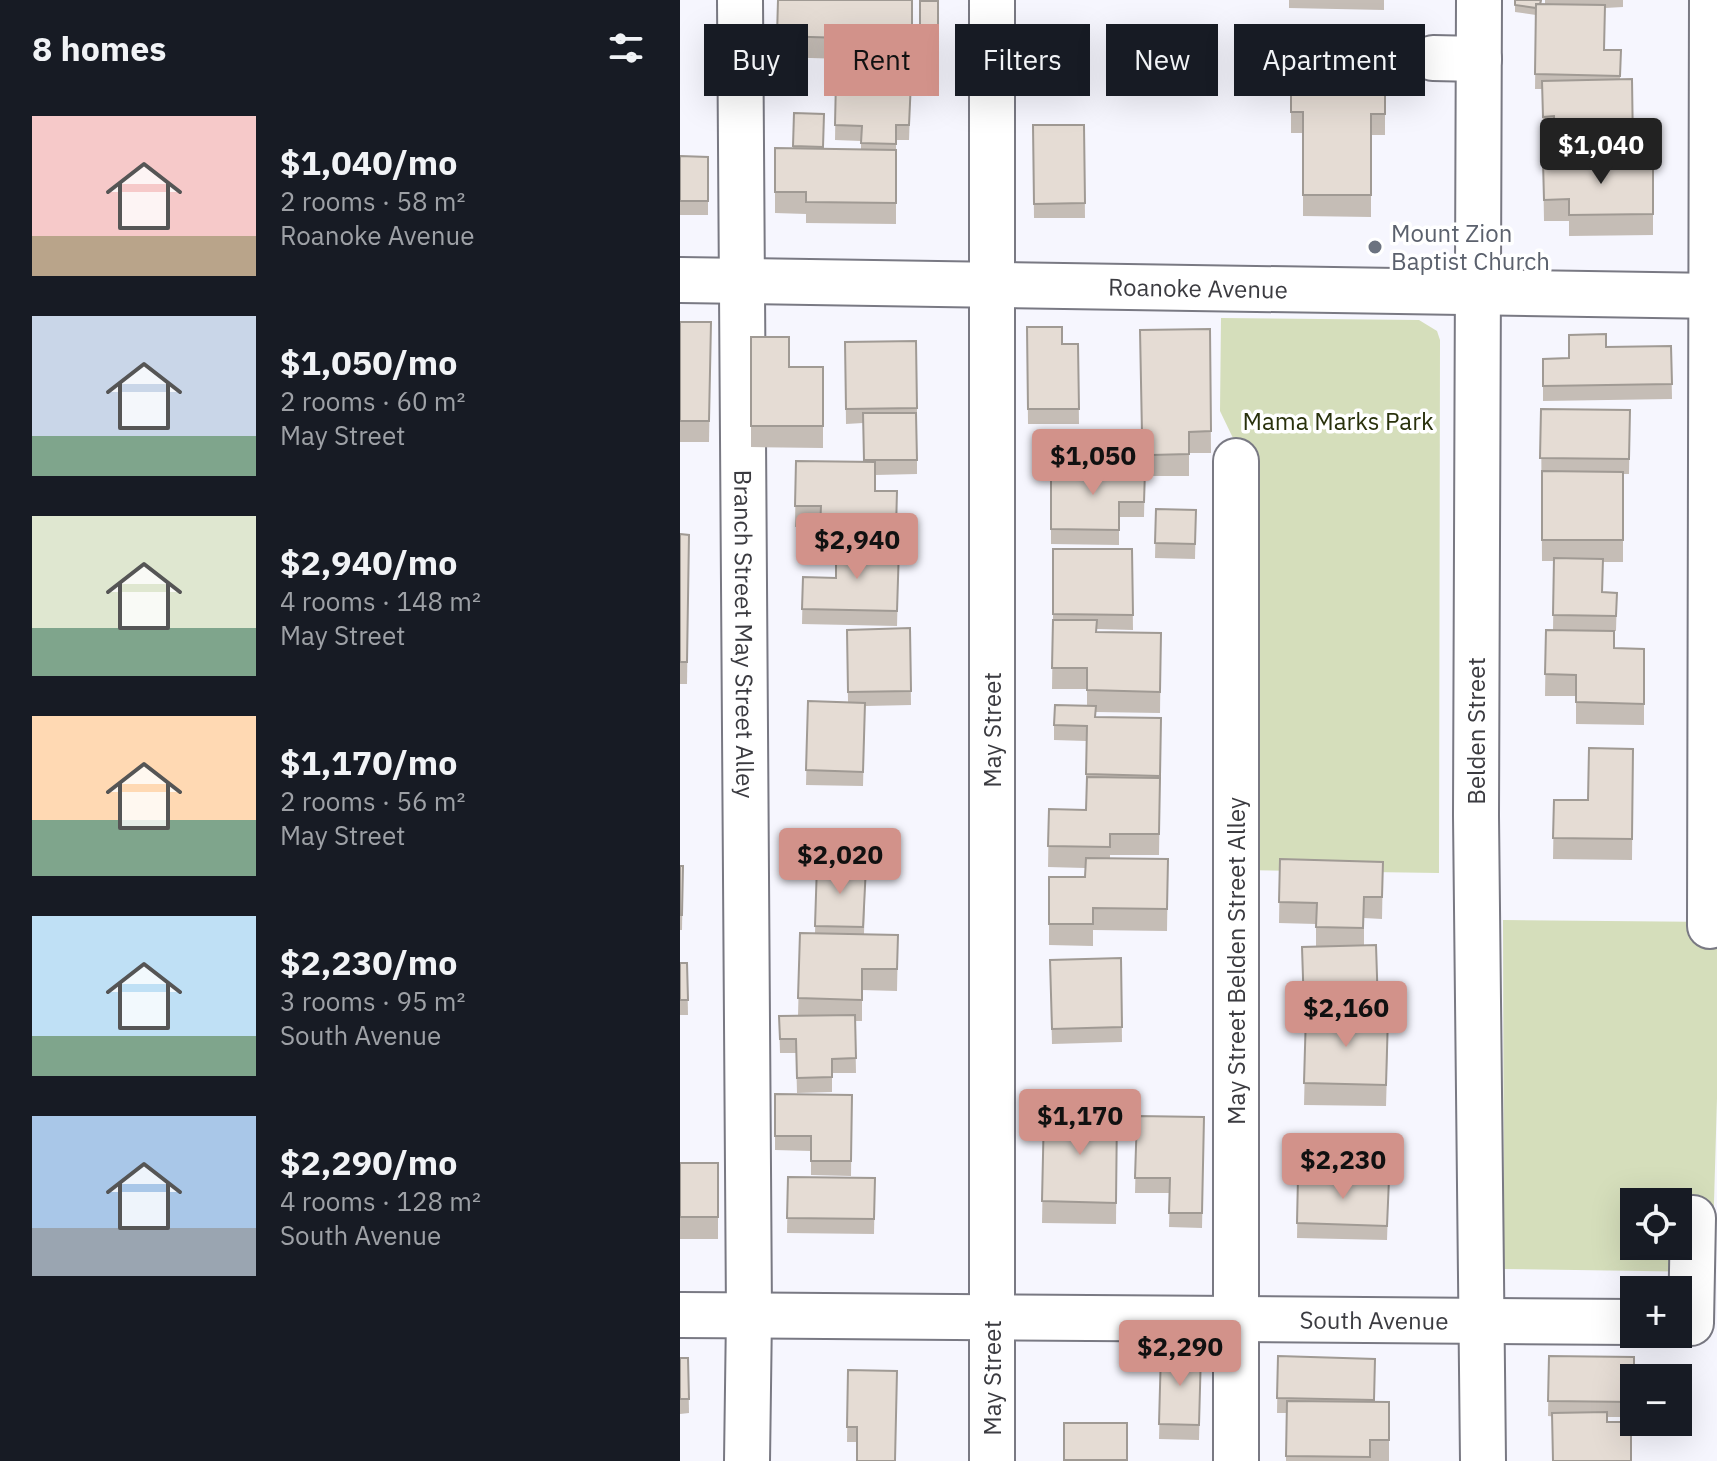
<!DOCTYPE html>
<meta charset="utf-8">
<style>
body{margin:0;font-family:"IBM Plex Sans",sans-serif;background:#242831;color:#f1f3f6;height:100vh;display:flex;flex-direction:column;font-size:30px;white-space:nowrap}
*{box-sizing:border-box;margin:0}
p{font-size:26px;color:#9ea1a6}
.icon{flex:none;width:44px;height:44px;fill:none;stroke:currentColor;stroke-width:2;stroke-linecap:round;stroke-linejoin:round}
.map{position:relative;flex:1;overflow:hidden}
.side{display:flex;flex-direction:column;background:#171b24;width:680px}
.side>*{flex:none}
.guide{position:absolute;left:24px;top:24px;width:760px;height:72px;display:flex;gap:16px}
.buttons{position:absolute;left:940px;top:1188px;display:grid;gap:16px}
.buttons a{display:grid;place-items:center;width:72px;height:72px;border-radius:0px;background:#171b24;box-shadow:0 8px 32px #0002;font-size:40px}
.price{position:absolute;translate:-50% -68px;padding:0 18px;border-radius:8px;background:#d2928a;color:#111;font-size:26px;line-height:52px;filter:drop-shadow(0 2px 4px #0008)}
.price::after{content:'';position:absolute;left:50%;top:48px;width:24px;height:18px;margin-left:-12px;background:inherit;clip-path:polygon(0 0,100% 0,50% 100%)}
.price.selected{background:#222;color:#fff}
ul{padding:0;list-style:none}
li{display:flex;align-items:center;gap:24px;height:200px;padding:0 32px}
li span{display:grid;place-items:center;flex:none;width:224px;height:160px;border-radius:0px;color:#555}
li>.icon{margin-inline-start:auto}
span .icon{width:96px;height:96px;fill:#fffc;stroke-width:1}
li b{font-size:34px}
h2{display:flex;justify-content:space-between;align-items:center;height:96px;padding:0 32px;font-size:34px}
.chip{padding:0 28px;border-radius:0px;background:#171b24;box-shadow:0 8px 32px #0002;font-size:28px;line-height:72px}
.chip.selected{background:#d2928a;color:#111}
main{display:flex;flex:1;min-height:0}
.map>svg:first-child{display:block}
.green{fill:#d5debb;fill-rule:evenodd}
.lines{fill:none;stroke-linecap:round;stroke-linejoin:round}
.minor-casing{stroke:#797983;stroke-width:48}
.minor{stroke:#fff;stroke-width:44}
.wall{fill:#c5bdb6}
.building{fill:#e5dcd4;stroke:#a09a94;stroke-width:2}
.worship-dot{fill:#6b7280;stroke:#fff;stroke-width:3}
.labels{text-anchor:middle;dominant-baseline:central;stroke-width:7;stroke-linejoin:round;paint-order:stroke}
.worship-label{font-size:24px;fill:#5b616d;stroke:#fff;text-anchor:start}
.street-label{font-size:24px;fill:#3b3b40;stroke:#fff}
.park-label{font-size:24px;fill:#29310c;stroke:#fff}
</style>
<main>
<section class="side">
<h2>8 homes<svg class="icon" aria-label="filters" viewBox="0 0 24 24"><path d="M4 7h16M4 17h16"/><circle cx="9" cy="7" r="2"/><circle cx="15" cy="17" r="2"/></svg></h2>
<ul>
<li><span style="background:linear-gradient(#f6c9c9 75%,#b9a48a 0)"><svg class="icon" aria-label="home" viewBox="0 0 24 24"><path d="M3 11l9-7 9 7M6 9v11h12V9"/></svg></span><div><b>$1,040/mo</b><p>2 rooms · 58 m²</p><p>Roanoke Avenue</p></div></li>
<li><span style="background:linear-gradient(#c9d6e8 75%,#7fa58c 0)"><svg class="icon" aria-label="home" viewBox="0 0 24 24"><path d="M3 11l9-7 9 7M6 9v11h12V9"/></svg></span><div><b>$1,050/mo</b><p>2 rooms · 60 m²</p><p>May Street</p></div></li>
<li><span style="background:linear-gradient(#dfe7d0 70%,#7fa58c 0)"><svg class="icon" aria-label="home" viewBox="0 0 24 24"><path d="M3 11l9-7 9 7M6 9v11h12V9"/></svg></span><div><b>$2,940/mo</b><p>4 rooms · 148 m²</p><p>May Street</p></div></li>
<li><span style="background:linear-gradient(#ffd9b3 65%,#7fa58c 0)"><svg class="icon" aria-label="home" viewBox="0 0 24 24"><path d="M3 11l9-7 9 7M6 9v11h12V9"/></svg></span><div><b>$1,170/mo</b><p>2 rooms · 56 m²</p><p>May Street</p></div></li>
<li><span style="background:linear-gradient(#bfe0f5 75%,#7fa58c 0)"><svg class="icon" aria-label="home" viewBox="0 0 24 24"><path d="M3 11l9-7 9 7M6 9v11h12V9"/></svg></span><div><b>$2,230/mo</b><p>3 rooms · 95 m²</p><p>South Avenue</p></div></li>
<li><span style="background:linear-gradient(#a9c7e8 70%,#9aa5b1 0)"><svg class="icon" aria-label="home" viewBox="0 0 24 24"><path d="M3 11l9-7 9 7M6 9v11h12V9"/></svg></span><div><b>$2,290/mo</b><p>4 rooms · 128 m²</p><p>South Avenue</p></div></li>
</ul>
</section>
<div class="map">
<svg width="1037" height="1461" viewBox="0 0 1037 1461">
<rect width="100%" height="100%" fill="#f6f6fe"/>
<g class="green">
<polygon points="541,318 739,320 757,331 760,340 759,873 560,870 564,461 540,411"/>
<path d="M823 920 1037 922V1098L1032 1272 824 1269ZM954 1202H998V1246H954Z"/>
</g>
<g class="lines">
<defs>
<g id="minor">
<path id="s1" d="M60 0 69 1315 67 1461"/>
<polyline points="799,0 796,816 803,1461"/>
<polyline points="753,58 799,59"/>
<path id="s2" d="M0 280 1037 296"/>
<polyline points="556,461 556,1461"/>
<polyline points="1030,926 1032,0"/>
<path id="s3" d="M0 1315 954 1322"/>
<polyline points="1011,1323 1013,1218"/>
<polyline points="312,1461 312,0"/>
</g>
</defs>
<use href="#minor" class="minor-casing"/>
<use href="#minor" class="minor"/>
</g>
<g class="wall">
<polygon points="98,0 232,0 232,61 97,57"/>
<polygon points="609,0 704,0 704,10 609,8"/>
<polygon points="835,0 862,0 861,4 865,5 865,0 943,0 943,7 925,8 924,50 941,50 940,80 952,79 953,160 973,160 973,235 889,236 889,221 864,221 863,161 874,161 874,137 863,138 862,89 855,89 856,15 835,12"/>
<rect x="240" y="1" width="18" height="79"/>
<polygon points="611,46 705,47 705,135 691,135 691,217 623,216 623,133 611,133"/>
<polygon points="156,79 231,81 229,140 216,140 216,224 126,223 126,214 95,213 95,148 113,149 114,113 144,114 143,149 181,150 181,141 155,140"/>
<polygon points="353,125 404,125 405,218 354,218"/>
<polygon points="0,156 28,157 28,215 0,215"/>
<polygon points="0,322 31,322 29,442 0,442"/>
<polygon points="347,327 382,344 398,344 399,424 348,424"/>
<polygon points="530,329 531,453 509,453 509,476 471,476 471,455 462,455 460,330"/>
<polygon points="71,337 109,367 143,367 143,448 71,447"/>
<polygon points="165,342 237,408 237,474 195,475 195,491 217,491 216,547 219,547 217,626 122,624 123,577 156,578 156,550 140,550 140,527 115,527 116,461 184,462 183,423 166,424"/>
<polygon points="991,346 992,399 863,401 863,359 889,358 926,347"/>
<polygon points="861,409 950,410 949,474 943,474 943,562 923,562 923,592 937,593 936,631 885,630 934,648 964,649 964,725 896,724 896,696 865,696 866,630 873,630 874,561 862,561"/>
<polygon points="371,470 465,470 464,517 439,517 439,545 371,544"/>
<polygon points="476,509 516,510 515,559 475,558"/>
<polygon points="0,534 9,535 7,684 0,684"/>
<polygon points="373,549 452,549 453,630 417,629 417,632 481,633 480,713 416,712 416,717 481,718 479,855 430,855 430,858 488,859 487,931 413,930 413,946 369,945 369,877 405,877 405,868 368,867 369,809 406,810 406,741 374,740 374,725 407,706 407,689 372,689 373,620"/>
<polygon points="230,628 231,705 185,706 183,786 126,785 128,701 168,702 167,630"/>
<polygon points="953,749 952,860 873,859 874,800 908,800"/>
<polygon points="600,859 703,862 702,919 684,918 684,945 696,945 698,1015 708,1037 706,1106 624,1105 626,1024 624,1024 622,947 636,946 636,924 599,923"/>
<polygon points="137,864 186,866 184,934 218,935 217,991 182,990 182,1021 175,1021 176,1073 152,1073 152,1092 117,1093 116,1053 100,1053 99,1016 118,1016 120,933 135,933"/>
<polygon points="0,866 3,866 2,930 0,930"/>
<polygon points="441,958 442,1042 372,1044 370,960"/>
<polygon points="0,963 7,963 8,1015 0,1015"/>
<polygon points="95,1094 172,1095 171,1176 131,1175 131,1151 95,1150"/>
<polygon points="364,1111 437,1111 436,1224 362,1223"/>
<polygon points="457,1116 524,1117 522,1228 489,1227 490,1193 455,1193"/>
<rect x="0" y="1163" width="38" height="76"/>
<polygon points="108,1177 195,1178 194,1234 107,1233"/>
<polygon points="618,1177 709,1179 707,1240 617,1238"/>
<polygon points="481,1351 521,1352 519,1440 479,1439"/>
<polygon points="598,1356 695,1359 695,1402 709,1402 709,1461 606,1461 606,1413 597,1413"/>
<polygon points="869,1356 954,1357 954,1417 927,1417 927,1422 868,1416"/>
<polygon points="0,1358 8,1358 9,1413 0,1414"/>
<polygon points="168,1370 217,1371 177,1442 167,1442"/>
</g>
<g class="building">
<polygon points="98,0 232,0 232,40 97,36"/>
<polygon points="835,0 861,0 860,4 856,4 856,8 835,5"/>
<rect x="240" y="1" width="18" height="72"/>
<polygon points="856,4 925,5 924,50 941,50 940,76 855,74"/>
<polygon points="611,46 705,47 705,114 691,114 691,195 623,195 623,112 611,112"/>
<polygon points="156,79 231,81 229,125 216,125 216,144 181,143 182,126 155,125"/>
<polygon points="952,79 953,148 875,150 874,116 863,117 862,81"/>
<polygon points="114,113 144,114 143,147 113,146"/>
<polygon points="353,125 404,125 405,203 354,204"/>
<polygon points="95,148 216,150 216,203 126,202 126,192 95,192"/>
<polygon points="0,156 28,157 28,201 0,201"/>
<polygon points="973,160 973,214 889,215 889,199 864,200 863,161"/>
<polygon points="0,322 31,322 29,421 0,421"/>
<polygon points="347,327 382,327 382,344 398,344 399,409 348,409"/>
<polygon points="530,329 531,431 509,432 509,454 471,455 471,434 462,434 460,330"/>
<polygon points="926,334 926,347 991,346 992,384 863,386 863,359 889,358 889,335"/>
<polygon points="71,337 109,337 109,367 143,367 143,426 71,426"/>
<polygon points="236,341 237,408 166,409 165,342"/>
<polygon points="861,409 950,410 949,459 860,458"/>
<polygon points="183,413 236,413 237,460 184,460"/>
<polygon points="116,461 195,462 195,491 217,491 216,530 140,528 141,506 115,506"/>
<polygon points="371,470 465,470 464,502 439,502 439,530 371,529"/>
<polygon points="862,471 943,472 943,540 862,540"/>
<polygon points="476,509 516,510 515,544 475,543"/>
<polygon points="0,534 9,535 7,662 0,662"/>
<polygon points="156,545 219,547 217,611 122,609 123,577 156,578"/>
<polygon points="373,549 452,549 453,615 373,614"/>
<polygon points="874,558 923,559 922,592 937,593 936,616 873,615"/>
<polygon points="373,620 417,620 416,632 481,633 480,692 407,690 407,668 372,668"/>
<polygon points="230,628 231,691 168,692 167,630"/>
<polygon points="866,630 934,631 934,648 964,649 964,704 896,702 896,675 865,674"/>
<polygon points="128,701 185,703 183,772 126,770"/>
<polygon points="375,705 416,706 415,717 481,718 480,776 406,774 407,726 374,725"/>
<polygon points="909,748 953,749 952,839 873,838 874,800 908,800"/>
<polygon points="407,777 480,778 479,834 430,834 430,847 368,846 369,809 406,810"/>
<polygon points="406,858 488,859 487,909 413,908 413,924 369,924 369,877 405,877"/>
<polygon points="600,859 703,862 702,897 684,897 683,928 636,927 637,903 599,902"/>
<polygon points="137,864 186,866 183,927 135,926"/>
<polygon points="0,866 3,866 2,915 0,915"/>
<polygon points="120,933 218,935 217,969 182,969 182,1000 118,998"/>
<polygon points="696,945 698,1007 624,1009 622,947"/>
<polygon points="441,958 442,1027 372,1029 370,960"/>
<polygon points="0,963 7,963 8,1000 0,1000"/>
<polygon points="626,1013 708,1016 706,1085 624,1083"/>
<polygon points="175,1015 176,1058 152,1059 152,1077 117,1078 116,1039 100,1039 99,1016"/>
<polygon points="95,1094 172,1095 171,1161 131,1161 131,1136 95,1136"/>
<polygon points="364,1111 437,1111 436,1203 362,1201"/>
<polygon points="457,1116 524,1117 522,1213 489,1213 490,1178 455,1178"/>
<rect x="0" y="1163" width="38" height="54"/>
<polygon points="108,1177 195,1178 194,1219 107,1218"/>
<polygon points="618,1177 709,1179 707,1226 617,1223"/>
<polygon points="481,1351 521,1352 519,1425 479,1424"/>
<polygon points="598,1356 695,1359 694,1400 597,1398"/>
<polygon points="869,1356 954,1357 954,1402 868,1401"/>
<polygon points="0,1358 8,1358 9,1399 0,1399"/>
<polygon points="168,1370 217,1371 215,1461 177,1461 177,1427 167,1427"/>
<polygon points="607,1401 709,1402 709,1440 690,1440 690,1457 606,1456"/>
<polygon points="927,1412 927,1422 951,1422 951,1461 873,1461 872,1413"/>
<rect x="384" y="1423" width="63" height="37"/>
</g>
<circle class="worship-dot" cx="695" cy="247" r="8"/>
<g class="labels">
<g class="worship-label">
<text x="711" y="233">Mount Zion<tspan x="711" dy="28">Baptist Church</tspan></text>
</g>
<g class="street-label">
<text stroke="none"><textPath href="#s2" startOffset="518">Roanoke Avenue</textPath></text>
<text stroke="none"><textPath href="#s1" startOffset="634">Branch Street May Street Alley</textPath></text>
<text transform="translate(312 730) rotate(-90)">May Street</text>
<text transform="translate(796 731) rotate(-90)">Belden Street</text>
<text transform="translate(556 961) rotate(-90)">May Street Belden Street Alley</text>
<text stroke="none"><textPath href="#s3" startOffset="694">South Avenue</textPath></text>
<text transform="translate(312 1378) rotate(-90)">May Street</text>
</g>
<g class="park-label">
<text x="658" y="421">Mama Marks Park</text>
</g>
</g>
</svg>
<div class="buttons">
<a><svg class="icon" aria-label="locate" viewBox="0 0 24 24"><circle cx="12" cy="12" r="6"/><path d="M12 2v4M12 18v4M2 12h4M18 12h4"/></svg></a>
<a>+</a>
<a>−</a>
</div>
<b class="price selected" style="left:921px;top:186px">$1,040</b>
<b class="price" style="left:413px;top:497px">$1,050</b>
<b class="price" style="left:177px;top:581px">$2,940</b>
<b class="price" style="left:160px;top:896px">$2,020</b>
<b class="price" style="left:666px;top:1049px">$2,160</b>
<b class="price" style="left:400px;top:1157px">$1,170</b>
<b class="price" style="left:663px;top:1201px">$2,230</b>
<b class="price" style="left:500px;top:1388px">$2,290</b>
<div class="guide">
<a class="chip">Buy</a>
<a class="chip selected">Rent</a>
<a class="chip">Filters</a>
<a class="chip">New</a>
<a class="chip">Apartment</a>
</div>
</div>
</main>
